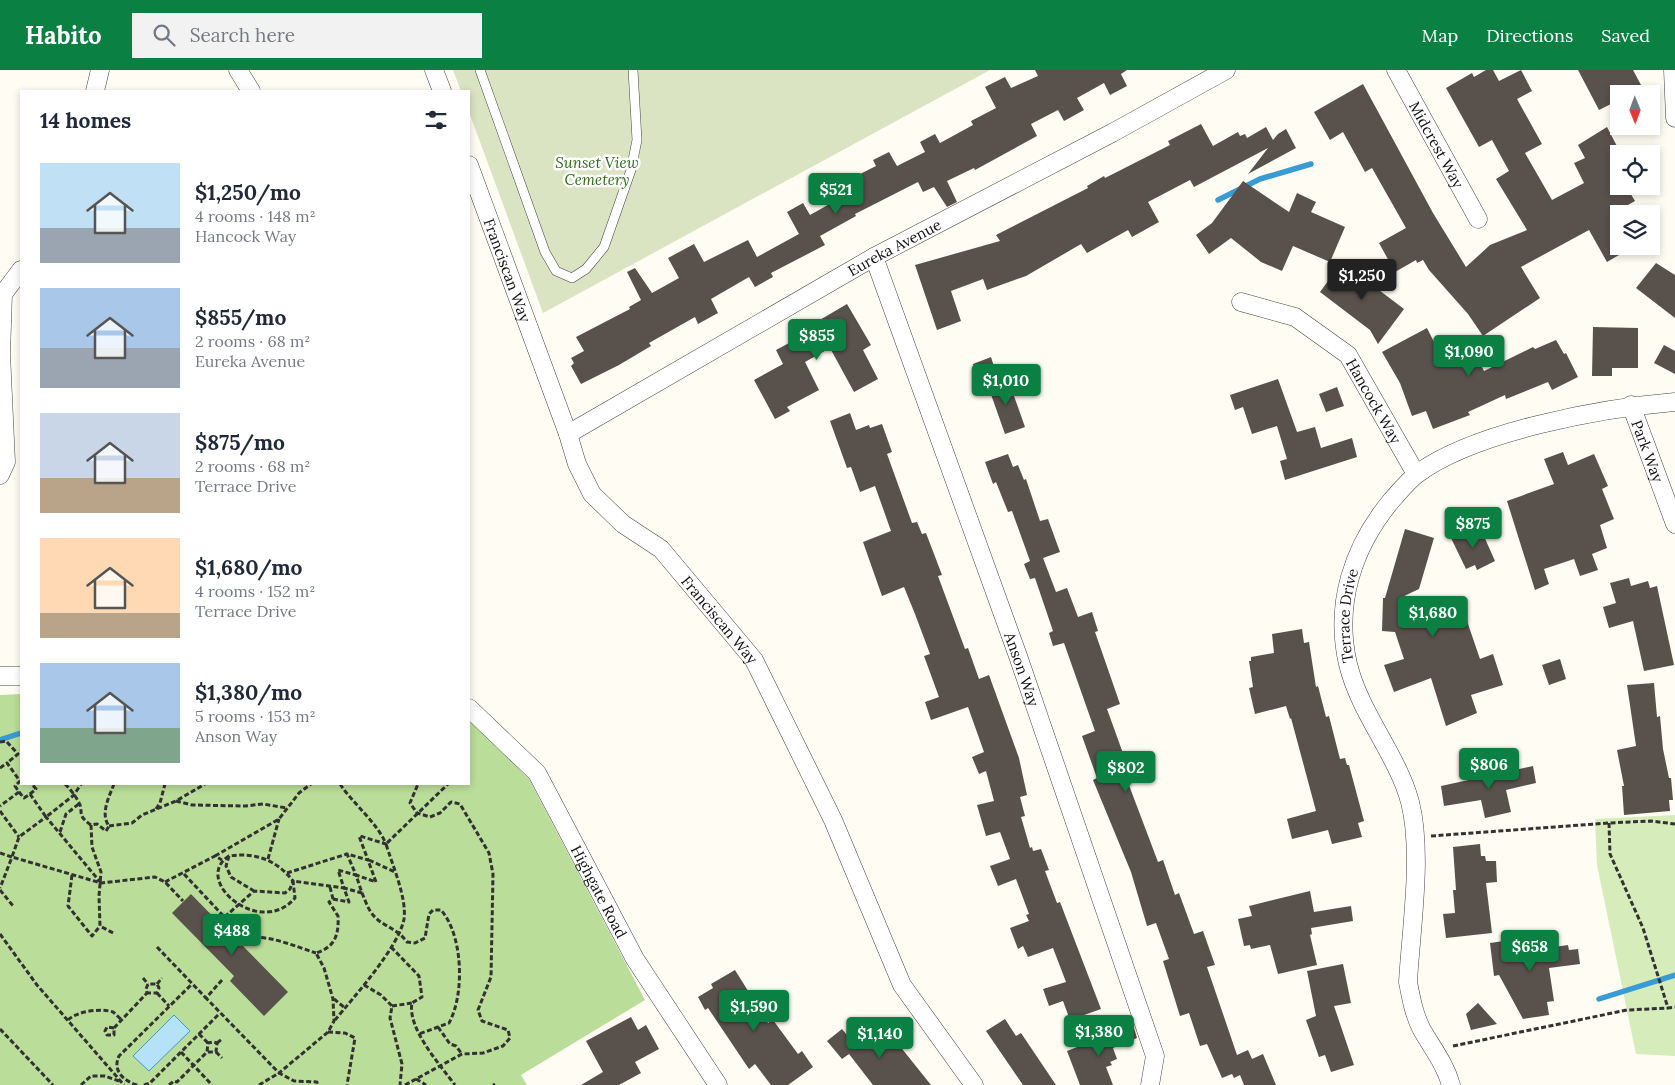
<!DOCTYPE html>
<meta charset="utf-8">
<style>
body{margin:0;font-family:Lora,serif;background:#f2f2f3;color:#1f2937;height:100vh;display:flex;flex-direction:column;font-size:19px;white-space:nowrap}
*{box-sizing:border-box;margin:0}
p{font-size:16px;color:#747a83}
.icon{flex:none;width:28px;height:28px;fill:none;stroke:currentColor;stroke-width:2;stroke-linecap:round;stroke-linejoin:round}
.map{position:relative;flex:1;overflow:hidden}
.drawer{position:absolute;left:20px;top:20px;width:450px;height:695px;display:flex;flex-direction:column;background:#fff;border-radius:0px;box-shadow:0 2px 8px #0003}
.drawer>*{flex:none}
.needle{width:32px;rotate:179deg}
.controls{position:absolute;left:1610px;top:15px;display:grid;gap:10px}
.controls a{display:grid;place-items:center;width:50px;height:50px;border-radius:0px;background:#fff;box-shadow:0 2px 8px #0003;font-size:25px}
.price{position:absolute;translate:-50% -42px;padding:0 11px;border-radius:5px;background:#0b8043;color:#fff;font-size:16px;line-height:32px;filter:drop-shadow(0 1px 2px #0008)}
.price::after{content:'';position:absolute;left:50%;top:30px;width:15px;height:11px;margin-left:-8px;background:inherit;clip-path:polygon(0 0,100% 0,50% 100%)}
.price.current{background:#222;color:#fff}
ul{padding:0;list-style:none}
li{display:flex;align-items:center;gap:15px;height:125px;padding:0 20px}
li span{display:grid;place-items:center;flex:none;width:140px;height:100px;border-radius:0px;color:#555}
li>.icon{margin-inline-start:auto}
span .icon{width:60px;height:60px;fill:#fffc;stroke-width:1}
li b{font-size:21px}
h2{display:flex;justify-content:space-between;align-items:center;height:60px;padding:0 20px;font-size:21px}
header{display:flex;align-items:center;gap:30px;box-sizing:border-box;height:70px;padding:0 25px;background:#0b8043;color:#fff}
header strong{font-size:24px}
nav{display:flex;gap:28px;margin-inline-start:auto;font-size:18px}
.search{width:350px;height:45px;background:#f2f2f3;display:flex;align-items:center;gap:12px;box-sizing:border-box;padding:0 18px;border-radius:0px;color:#747a83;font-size:19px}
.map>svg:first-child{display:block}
.green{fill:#d6ecba}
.forest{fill:#badd99}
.cemetery{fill:#dae3c2}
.water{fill:#b6e2f9;stroke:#399bd3}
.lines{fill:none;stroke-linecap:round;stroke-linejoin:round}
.stream{stroke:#399bd3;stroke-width:5.5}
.building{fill:#59514c}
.lane-casing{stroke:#434343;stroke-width:10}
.street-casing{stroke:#434343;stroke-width:19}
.path{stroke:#323232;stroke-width:3;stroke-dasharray:5 2.5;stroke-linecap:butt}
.lane{stroke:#fff;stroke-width:9}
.street{stroke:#fff;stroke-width:18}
.labels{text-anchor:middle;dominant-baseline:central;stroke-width:5;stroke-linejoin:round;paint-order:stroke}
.street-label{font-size:15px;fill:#101010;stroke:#fff}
.park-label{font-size:15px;font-style:italic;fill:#306c1c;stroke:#fff}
</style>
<header>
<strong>Habito</strong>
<div class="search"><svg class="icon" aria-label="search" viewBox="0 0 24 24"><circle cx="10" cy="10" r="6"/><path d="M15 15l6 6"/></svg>Search here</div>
<nav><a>Map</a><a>Directions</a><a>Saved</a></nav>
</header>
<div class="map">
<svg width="1675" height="1015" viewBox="0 0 1675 1015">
<rect width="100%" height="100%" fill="#fffcf3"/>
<polygon class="green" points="1675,745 1675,986 1636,984 1597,795 1595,749"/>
<polygon class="forest" points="21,624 21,714 469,714 469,650 529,709 645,930 521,1005 527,1015 0,1015 0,625"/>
<polygon class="cemetery" points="453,0 990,0 543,243 469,42 469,21 461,21"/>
<polygon class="water" points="174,945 190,961 149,1001 133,986"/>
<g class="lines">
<g class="stream">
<polyline points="1218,130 1260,109 1311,94"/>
<polyline points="0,670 21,663"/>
<polyline points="1599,929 1675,905"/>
</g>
</g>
<g class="building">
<polygon points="1035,0 1127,0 1121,4 1127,16 1110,25 1104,13 1077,28 1084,40 1064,51 1058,40 1031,54 1037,66 975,100 974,98 947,111 957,132 947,137 934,117 923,122 918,112 855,144 856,146 820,166 825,175 771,203 773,207 755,217 749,207 711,229 718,243 698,254 695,247 649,273 651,276 619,295 581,314 571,296 574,293 571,288 584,281 576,267 630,239 629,237 641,230 627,202 635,198 652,223 679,208 668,188 694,174 704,192 748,170 757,187 799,164 787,142 803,133 810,145 851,122 847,114 853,111 854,107 876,96 873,90 889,82 897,96 925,82 920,72 935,64 940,73 973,55 971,51 996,38 985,17 1005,7 1011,18 1038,6"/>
<polygon points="1486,0 1493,0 1499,11 1521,0 1532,21 1517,29 1542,74 1525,83 1552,130 1584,113 1574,93 1585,88 1578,75 1607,57 1619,80 1619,116 1626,116 1635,131 1619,140 1619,185 1607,192 1589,160 1521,197 1540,228 1483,266 1468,244 1429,200 1423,190 1417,193 1416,190 1395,202 1379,173 1406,158 1372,98 1365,102 1343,62 1330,70 1314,42 1363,14 1433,143 1466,197 1490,175 1527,160 1496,109 1509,101 1492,70 1479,77 1446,18 1472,3 1474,7"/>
<polygon points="1578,0 1633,0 1641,15 1637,17 1639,19 1630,24 1619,24 1619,30 1599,40"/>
<polygon points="1201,54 1213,76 1238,62 1240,66 1245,64 1247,68 1266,57 1273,70 1278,64 1286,59 1296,78 1248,104 1268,78 1194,117 1190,110 1148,132 1159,152 1132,167 1128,160 1087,183 1081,174 1026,206 987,220 983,209 951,221 961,251 937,260 915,195 1000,171 996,165 1088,118 1087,116 1104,106 1105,108 1170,75 1168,71"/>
<polygon points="1243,111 1289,142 1297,123 1316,132 1311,142 1345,157 1330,192 1293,176 1282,201 1261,192 1231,168 1209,184 1196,165 1212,153"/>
<polygon points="1342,192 1404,239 1378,274 1370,260 1320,222"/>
<polygon points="1656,193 1675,205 1675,248 1636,218"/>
<polygon points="847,234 871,275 863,280 878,309 854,322 830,278 805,292 819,320 787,337 790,341 775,349 754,310 783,294 776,280 804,265 801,261"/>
<polygon points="1593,257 1638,258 1638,298 1612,298 1612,306 1592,306"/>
<polygon points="1427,258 1444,292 1472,278 1484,301 1533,277 1535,279 1556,270 1564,284 1566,283 1578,307 1552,320 1548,312 1506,329 1505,325 1468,342 1470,345 1433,359 1426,341 1412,346 1400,313 1382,282"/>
<polygon points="1664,275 1675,281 1675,304 1654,293"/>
<polygon points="991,287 996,303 978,309 973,294"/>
<polygon points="1008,309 1025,357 1005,364 988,316"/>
<polygon points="1278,309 1297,362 1315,357 1321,378 1352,368 1357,387 1285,410 1280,391 1287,389 1277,356 1252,364 1243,337 1235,340 1230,325"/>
<polygon points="1337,317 1344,336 1326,342 1319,324"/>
<polygon points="850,343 856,360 869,355 870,358 882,354 892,382 887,384 912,453 917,452 922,464 926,463 942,505 938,506 965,579 968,578 979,609 989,605 1019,688 1027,725 1020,727 1025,746 1021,747 1030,778 1032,777 1033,781 1041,779 1049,800 1045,801 1057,833 1060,832 1101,939 1070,950 1063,931 1049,936 1043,919 1066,912 1053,878 1028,887 1023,876 1018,879 1010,858 1029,851 1026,845 1029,844 1016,809 998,816 990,796 1010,789 1000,762 986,766 977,735 994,731 986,701 979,704 972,687 984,682 968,637 931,650 925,632 939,627 924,586 930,584 915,544 904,517 882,526 863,472 891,461 875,416 860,422 851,397 847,398 830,351"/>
<polygon points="1563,382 1568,395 1594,384 1608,416 1602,419 1614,449 1600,455 1607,478 1592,484 1598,500 1580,506 1574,489 1544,499 1549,514 1535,520 1507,431 1554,414 1544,389"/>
<polygon points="1008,384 1013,397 1018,395 1024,410 1026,409 1040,451 1048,449 1060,482 1043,488 1056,522 1067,518 1078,547 1092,542 1098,561 1095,562 1120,634 1107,639 1129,700 1124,702 1158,792 1163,790 1175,825 1179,823 1194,864 1203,861 1215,895 1207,897 1237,985 1248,980 1252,989 1263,984 1276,1015 1244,1015 1240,1005 1234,1008 1232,1004 1222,1008 1207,974 1200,976 1189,943 1180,946 1163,891 1169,889 1156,853 1147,856 1131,802 1093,710 1097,708 1082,666 1095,661 1064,573 1053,576 1049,563 1053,561 1035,508 1030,509 1024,494 1030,491 1012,441 1008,442 996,412 993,414 985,392"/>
<polygon points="1479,455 1495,491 1477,500 1475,495 1466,499 1451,468"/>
<polygon points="1405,459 1434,468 1419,519 1400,528 1452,530 1451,556 1467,551 1480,589 1493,584 1503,615 1471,625 1477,643 1446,656 1431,608 1394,622 1384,595 1404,589 1395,562 1382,561 1383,528 1385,528"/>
<polygon points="1629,508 1631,516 1648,511 1650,518 1657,516 1674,595 1644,601 1633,551 1609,558 1603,537 1616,533 1610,513"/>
<polygon points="1302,559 1304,573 1309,572 1316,617 1318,616 1326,647 1329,646 1340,689 1345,688 1347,695 1349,695 1364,751 1358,753 1362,767 1332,774 1328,760 1292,769 1287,749 1316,741 1291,648 1290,649 1286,636 1255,644 1249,618 1253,617 1249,591 1251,591 1251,587 1274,583 1272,564"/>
<polygon points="1560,589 1566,609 1549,615 1542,595"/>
<polygon points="1654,613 1657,647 1660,646 1663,679 1669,708 1671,708 1673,730 1669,730 1670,741 1624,745 1622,716 1624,716 1617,680 1636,676 1627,615"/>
<polygon points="1533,696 1536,713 1506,720 1511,742 1485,748 1481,730 1444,736 1441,716"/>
<polygon points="1480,774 1481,786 1485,786 1486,791 1496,791 1497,812 1486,813 1492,863 1446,868 1443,844 1455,843 1453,820 1456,820 1453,777"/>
<polygon points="1310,821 1314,842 1351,836 1353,851 1311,858 1312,864 1310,865 1317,895 1278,904 1270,875 1251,879 1250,875 1244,876 1238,849 1252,846 1249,836"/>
<polygon points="191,824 226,860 232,861 240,873 288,922 264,946 230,911 234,906 172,843"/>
<polygon points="1539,866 1541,879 1568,875 1569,880 1578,879 1580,894 1549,898 1554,931 1547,932 1549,945 1523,949 1499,905 1494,906 1490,873"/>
<polygon points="1343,894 1351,933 1334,936 1354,995 1331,1002 1325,985 1319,987 1306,950 1316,946 1307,901"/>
<polygon points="735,900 768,953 773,950 798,984 802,981 813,997 788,1015 771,1015 755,994 749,999 708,938 705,940 698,927 713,918 711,914"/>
<polygon points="1478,933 1497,954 1471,960 1466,944"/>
<polygon points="631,947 638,960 646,955 659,979 635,992 641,1003 619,1015 581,1015 603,1002 586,971"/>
<polygon points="1005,949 1016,966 1021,963 1056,1015 1023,1015 986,961"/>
<polygon points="883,955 931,1015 873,1015 849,984 842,989 827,971 842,959 856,976"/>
<polygon points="1133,955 1137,968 1113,978 1117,989 1110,992 1112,995 1106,997 1113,1015 1080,1015 1067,981"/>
</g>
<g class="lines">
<defs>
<polyline id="lane" points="480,0 545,182 556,201 572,208 586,199 604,177 631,100 637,70 633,0"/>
<g id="street">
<polyline points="238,0 251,21"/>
<polyline points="434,0 442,21"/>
<path id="s1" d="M1396 0 1478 149"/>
<polyline points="1673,0 1675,48"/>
<polyline points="95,21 100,0"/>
<path id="s2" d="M469 95 568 364 577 394 592 424 623 454 661 479 754 590 833 750 902 915 974 1015"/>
<path id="s3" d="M874 187 1018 586 1155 986 1150 1015"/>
<path id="s4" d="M1241 232 1295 247 1348 285 1416 404"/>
<path id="s5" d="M1631 335 1675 454"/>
<path id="s6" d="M568 364 874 187 1112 63 1226 0"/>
<polyline points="0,405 6,392 1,284 3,224 21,200"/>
<polyline points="0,606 21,606"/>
<path id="s7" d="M469 638 537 703 635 889 718 1015"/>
<path id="s8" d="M1451 1015C1445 994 1433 979 1422 960 1414 945 1411 928 1408 912 1411 859 1423 783 1410 732 1397 684 1360 644 1348 594 1334 534 1353 477 1391 431 1399 422 1408 411 1417 404 1475 361 1603 338 1675 332"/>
</g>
</defs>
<use href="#lane" class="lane-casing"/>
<use href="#street" class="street-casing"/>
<g class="path">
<polyline points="0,672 6,671 18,684 7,693"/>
<polyline points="0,698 7,693 20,711 15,716 19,722 0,736"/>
<path d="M65 714C70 719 75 725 78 731 85 742 75 744 91 755"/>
<path d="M114 714C109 727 100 744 109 756L106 761 97 754 91 755 92 777 101 802 99 826 100 856 115 864"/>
<path d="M340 714C354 735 376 751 386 774L360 766"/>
<polyline points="19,722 24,728 30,724 46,747 74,725 81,714"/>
<polyline points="30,724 36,719 32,714"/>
<polyline points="176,731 192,735 245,736 263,734 287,738"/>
<polyline points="156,739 160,733 165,714"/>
<polyline points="0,741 19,767"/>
<polyline points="1609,753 1610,784 1643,858 1668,938 1675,937"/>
<polyline points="109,756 132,753 142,745 176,731 205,714"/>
<polyline points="60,762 66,744 80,733"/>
<polyline points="1431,766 1609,753 1651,751 1675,754"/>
<polyline points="0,783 12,787 0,818"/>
<polyline points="215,786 279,749 299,723 311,714"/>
<path d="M229 786C191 810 260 869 295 828L293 811 344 818 338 800 356 805 347 784 368 790 359 766"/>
<polyline points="268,789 279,749"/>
<polyline points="369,790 395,802"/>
<polyline points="287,803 347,784"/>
<path d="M184 804 244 868C268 864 294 876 316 883"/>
<polyline points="72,805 68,836 92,866 100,856"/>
<polyline points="165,812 215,786 222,790"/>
<polyline points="101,813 46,747 19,767 12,787 101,813 155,807 165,812 183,831"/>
<polyline points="330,817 333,829"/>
<polyline points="0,820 14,837"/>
<path d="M362 823C365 830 368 839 373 845 383 857 396 857 407 872L415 873 425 868 429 844 433 840H441C463 865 465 924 449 953L419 964"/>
<polyline points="333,829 349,832 344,818 362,823 356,805 376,812 368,790"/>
<path d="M219 852 254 821 285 823 290 819 293 811C277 790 255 782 229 786L226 796 231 807 254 821"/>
<polyline points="0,864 37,915 124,1015"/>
<polyline points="157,877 206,928"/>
<path d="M391 877 419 906 422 927 412 933C407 958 440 995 455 1015"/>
<polyline points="143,908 148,914"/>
<path d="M222 910 206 928 279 1003 328 962 334 951 333 929 324 898 316 883C335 877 339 865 338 846L329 832 333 829"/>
<polyline points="157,914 162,908"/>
<polyline points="364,915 381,925 392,936 390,948 402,994 400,1015"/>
<polyline points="157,923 169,936"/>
<polyline points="334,929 345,938"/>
<polyline points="392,936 412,933"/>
<path d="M68 950C77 941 101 938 113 942 116 944 119 948 122 950"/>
<path d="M335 950C353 928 399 877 404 849 407 828 392 794 386 774L448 714"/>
<polyline points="438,957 450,974 456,976 462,984"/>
<polyline points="114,958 107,957 105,961 107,965 114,965 114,958 147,923 146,919 148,914 157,914 159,918 157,923 147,923"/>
<polyline points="0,959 53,1015"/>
<polyline points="328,962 345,963 355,968 347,1015"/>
<polyline points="199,964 208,973"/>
<polyline points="217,973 222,969"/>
<polyline points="1453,976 1627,940 1668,938"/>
<polyline points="181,982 212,1015"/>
<polyline points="216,982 222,988"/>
<polyline points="416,1009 426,1015"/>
<polyline points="81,1015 91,1006 105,1006 119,1011"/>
<path d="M137 1015C124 1011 112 1001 119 986L192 914"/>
<polyline points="144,1015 150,1013 219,944"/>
<polyline points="169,1015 174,1011 177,1012 207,982 208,973 213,972 217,973 216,982 207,982"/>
<polyline points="259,1015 279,1003 294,1011 317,1012 317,1015"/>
<polyline points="405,1015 462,984 483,983 503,976 510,968 508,960 482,951 478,940 491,907 493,804 489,783 460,734 451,732 440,743 430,747 417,743 410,733 418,714"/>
<polyline points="493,1015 495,1014"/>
</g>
<use href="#lane" class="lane"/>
<use href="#street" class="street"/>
</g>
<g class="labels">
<g class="street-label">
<text stroke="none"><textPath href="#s1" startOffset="85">Midcrest Way</textPath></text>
<text stroke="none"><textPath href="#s6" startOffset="376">Eureka Avenue</textPath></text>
<text stroke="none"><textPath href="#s2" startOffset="112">Franciscan Way</textPath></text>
<text stroke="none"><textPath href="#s4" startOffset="174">Hancock Way</textPath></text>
<text stroke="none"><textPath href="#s5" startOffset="49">Park Way</textPath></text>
<text stroke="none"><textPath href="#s8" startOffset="494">Terrace Drive</textPath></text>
<text stroke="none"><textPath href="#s2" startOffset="532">Franciscan Way</textPath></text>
<text stroke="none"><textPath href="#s3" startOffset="438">Anson Way</textPath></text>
<text stroke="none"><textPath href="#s7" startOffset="228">Highgate Road</textPath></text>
</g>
<g class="park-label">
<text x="597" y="92">Sunset View<tspan x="597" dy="17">Cemetery</tspan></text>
</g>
</g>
</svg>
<div class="controls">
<a><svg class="needle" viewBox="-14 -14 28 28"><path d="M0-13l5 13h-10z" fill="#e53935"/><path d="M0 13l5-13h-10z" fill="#747a83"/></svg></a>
<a><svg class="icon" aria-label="locate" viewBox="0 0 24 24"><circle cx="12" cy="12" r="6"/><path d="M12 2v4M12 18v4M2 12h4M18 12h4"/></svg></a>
<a><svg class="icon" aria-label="layers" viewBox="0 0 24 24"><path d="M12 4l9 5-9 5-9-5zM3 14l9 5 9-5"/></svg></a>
</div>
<b class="price" style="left:836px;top:145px">$521</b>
<b class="price current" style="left:1362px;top:231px">$1,250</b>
<b class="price" style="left:817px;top:291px">$855</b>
<b class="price" style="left:1469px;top:307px">$1,090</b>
<b class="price" style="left:1006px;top:336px">$1,010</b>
<b class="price" style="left:1473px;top:479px">$875</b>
<b class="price" style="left:1433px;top:568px">$1,680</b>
<b class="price" style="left:1489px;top:720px">$806</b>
<b class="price" style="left:1126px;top:723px">$802</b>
<b class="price" style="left:232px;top:886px">$488</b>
<b class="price" style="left:1530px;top:902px">$658</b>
<b class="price" style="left:754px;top:962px">$1,590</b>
<b class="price" style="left:1099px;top:987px">$1,380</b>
<b class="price" style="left:880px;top:989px">$1,140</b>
<section class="drawer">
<h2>14 homes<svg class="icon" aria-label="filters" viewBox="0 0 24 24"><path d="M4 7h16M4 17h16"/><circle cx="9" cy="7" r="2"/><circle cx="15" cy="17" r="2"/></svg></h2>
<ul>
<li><span style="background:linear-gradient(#bfe0f5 65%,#9aa5b1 0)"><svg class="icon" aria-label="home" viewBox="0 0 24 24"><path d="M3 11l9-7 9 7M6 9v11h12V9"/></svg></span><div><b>$1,250/mo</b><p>4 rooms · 148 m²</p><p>Hancock Way</p></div></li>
<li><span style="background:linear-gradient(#a9c7e8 60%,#9aa5b1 0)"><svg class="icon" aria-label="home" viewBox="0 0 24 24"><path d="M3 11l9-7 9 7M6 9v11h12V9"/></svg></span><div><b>$855/mo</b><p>2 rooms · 68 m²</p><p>Eureka Avenue</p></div></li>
<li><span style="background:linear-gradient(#c9d6e8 65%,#b9a48a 0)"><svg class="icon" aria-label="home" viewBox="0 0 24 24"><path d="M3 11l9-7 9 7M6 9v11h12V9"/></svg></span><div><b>$875/mo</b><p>2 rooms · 68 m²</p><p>Terrace Drive</p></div></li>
<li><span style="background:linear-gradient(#ffd9b3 75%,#b9a48a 0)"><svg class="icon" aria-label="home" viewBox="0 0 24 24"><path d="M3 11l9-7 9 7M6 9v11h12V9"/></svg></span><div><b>$1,680/mo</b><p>4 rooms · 152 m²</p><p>Terrace Drive</p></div></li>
<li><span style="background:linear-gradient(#a9c7e8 65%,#7fa58c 0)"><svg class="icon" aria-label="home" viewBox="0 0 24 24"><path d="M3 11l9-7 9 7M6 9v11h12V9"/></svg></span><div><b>$1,380/mo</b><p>5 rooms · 153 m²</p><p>Anson Way</p></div></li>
</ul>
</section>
</div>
